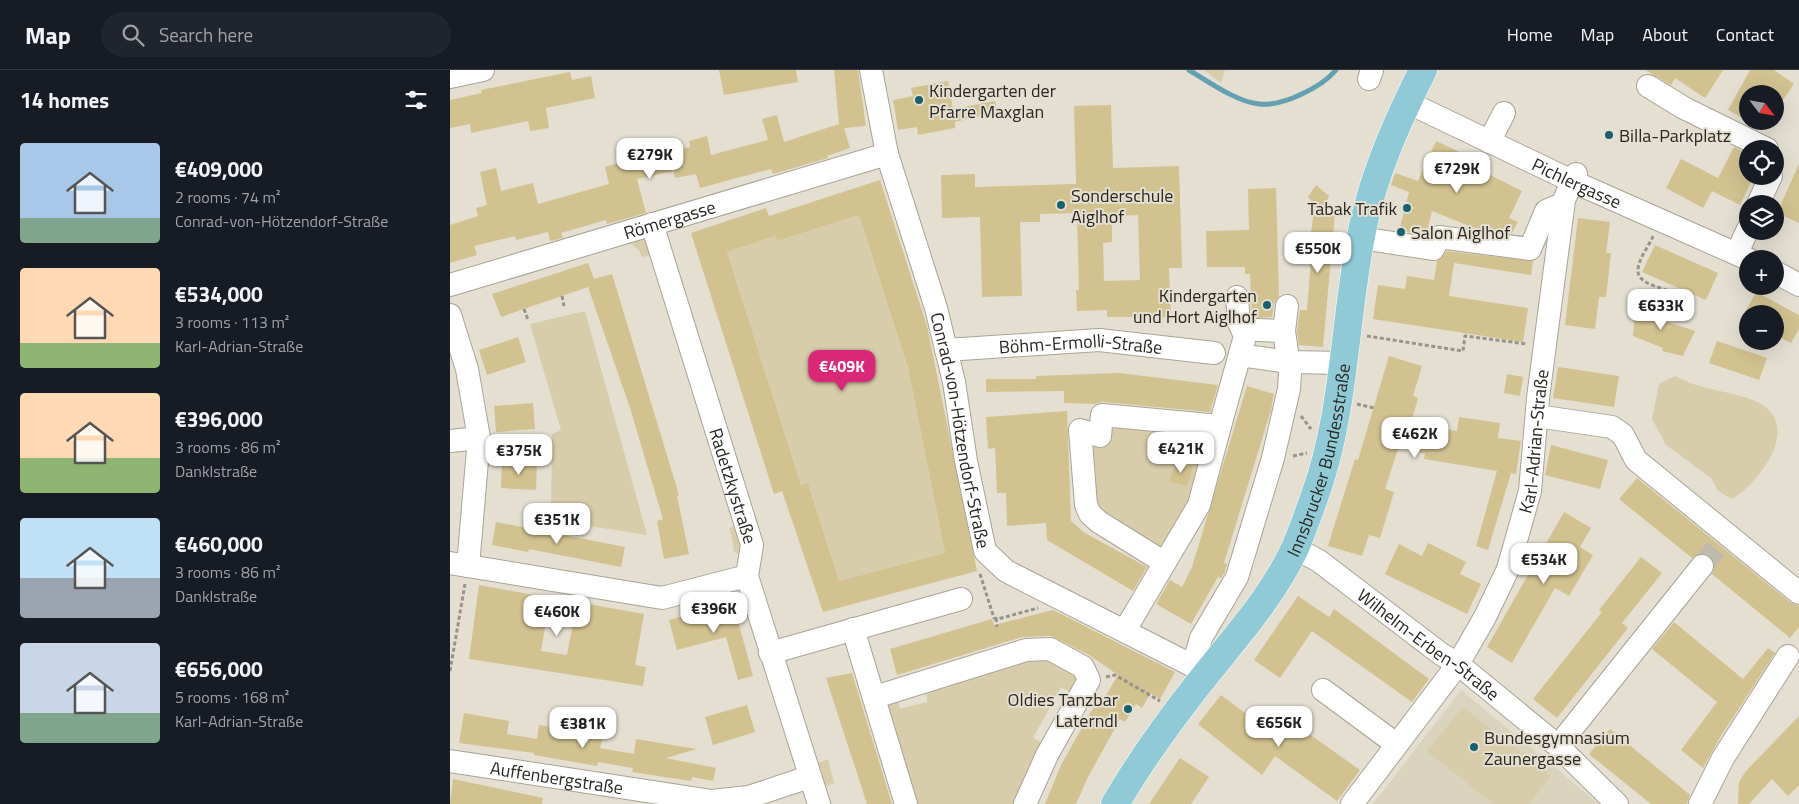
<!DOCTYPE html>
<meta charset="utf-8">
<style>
body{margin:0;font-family:"Titillium Web",sans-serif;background:#20242c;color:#f1f3f6;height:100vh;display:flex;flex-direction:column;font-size:19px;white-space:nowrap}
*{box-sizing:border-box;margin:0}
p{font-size:16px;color:#9ea1a6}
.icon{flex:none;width:28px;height:28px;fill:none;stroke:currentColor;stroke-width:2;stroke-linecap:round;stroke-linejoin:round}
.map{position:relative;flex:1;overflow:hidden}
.sheet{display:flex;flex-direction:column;background:#171b24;width:450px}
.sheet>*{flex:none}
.needle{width:32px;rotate:121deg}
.controls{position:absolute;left:1289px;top:15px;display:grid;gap:10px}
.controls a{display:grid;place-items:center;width:45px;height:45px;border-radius:50%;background:#171b24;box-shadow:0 5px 20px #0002;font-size:25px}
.price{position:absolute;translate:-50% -42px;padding:0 11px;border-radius:10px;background:#fff;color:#222;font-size:16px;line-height:32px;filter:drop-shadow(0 1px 2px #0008)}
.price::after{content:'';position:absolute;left:50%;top:30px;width:15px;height:11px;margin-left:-8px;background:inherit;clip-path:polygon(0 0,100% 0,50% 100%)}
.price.on{background:#db2777;color:#fff}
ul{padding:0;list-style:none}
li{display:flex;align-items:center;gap:15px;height:125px;padding:0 20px}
li span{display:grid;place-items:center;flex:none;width:140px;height:100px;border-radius:5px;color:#555}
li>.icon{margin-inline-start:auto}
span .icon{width:60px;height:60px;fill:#fffc;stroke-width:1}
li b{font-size:21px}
h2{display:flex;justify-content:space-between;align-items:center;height:60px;padding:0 20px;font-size:21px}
header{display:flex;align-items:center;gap:30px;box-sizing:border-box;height:70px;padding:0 25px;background:#171b24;border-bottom:1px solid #363941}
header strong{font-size:24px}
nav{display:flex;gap:28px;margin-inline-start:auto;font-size:18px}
.search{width:350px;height:45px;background:#20242c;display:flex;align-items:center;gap:12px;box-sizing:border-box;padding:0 18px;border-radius:28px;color:#9ea1a6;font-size:19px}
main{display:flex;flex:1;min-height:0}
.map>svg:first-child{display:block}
.built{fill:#dad3bd}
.green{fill:#d8cdaa}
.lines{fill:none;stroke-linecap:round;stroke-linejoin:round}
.stream{stroke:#63a0b1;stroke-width:5}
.building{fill:#d2c290;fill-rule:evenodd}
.minor-tunnel{stroke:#bfbaae;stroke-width:22;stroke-dasharray:22 11;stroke-linecap:butt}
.minor-casing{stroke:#a8a395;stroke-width:24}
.major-casing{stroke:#fff;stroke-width:29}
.path{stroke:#979389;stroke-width:3;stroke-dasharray:4 2.5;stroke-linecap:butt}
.minor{stroke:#fff;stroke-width:22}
.major{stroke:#91cad7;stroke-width:28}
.poi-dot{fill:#196070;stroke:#e4dfd1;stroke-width:2}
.labels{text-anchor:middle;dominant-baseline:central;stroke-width:4;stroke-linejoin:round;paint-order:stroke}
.poi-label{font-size:18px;fill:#292722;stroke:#e4dfd1;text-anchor:start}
.street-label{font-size:18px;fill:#292722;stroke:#e4dfd1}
</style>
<header>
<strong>Map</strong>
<div class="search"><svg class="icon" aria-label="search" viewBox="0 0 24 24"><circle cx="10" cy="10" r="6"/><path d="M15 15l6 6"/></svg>Search here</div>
<nav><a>Home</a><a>Map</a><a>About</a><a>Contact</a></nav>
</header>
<main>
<section class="sheet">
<h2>14 homes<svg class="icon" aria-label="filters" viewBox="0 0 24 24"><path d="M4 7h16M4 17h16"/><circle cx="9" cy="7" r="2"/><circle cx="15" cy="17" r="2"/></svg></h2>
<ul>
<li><span style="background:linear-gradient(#a9c7e8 75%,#7fa58c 0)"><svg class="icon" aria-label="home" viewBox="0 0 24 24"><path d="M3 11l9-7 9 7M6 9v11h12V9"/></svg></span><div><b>€409,000</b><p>2 rooms · 74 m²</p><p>Conrad-von-Hötzendorf-Straße</p></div></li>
<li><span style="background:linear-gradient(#ffd9b3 75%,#8fb573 0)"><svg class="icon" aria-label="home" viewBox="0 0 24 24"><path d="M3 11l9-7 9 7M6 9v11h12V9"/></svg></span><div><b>€534,000</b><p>3 rooms · 113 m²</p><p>Karl-Adrian-Straße</p></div></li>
<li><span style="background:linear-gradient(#ffd9b3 65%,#8fb573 0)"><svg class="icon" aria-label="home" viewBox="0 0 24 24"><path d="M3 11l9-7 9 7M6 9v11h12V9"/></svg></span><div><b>€396,000</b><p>3 rooms · 86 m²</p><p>Danklstraße</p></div></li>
<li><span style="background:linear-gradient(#bfe0f5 60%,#9aa5b1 0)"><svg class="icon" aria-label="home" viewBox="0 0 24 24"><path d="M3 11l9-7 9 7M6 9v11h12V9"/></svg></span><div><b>€460,000</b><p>3 rooms · 86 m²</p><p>Danklstraße</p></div></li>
<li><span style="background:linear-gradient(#c9d6e8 70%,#7fa58c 0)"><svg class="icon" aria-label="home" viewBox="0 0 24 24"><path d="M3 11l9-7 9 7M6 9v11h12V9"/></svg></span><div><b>€656,000</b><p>5 rooms · 168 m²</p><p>Karl-Adrian-Straße</p></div></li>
</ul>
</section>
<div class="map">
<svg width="1349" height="734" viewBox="0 0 1349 734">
<rect width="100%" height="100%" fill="#e4dfd1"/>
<polygon class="built" points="1011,620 1149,734 923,734"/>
<g class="green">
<polygon points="754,0 775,0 771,13"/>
<polygon points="409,145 458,298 495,483 389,511 358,413 351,415 277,182 325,166 327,171"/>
<polygon points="192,170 196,171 203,185 192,187 189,180 180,173"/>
<polygon points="135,241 197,465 101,450 102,364 111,360 80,254"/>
<path d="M1225 306C1232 309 1239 313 1246 315 1279 326 1344 325 1324 379 1317 397 1299 419 1282 429L1268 421 1261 408 1216 375 1202 349 1209 314Z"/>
<polygon points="643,356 744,360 754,367 759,377 740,436 712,476 703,477 658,452 644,433 642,383"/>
<polygon points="289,455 291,469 288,484 284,482 282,467 279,458"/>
<polygon points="593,584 632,607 625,625 611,617 583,668 595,675 570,734 462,734 435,635 446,625 450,639 477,632 476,615"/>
<polygon points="1013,637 1101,706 1079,734 1043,734 977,681"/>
<polygon points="378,689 384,713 374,717 367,706 368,693"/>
</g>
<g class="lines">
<path class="stream" d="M739 0C759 12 787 32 809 34 832 37 872 17 886 0"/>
</g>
<g class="building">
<polygon points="269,0 346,0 348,12 274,25"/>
<polygon points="384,0 408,0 416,56 394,58 400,78 377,86 378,88 323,104 321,99 250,118 246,104 225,108 224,101 187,109 196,143 157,154 156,150 111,163 113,168 100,171 98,162 66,170 65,166 24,176 27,185 0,193 0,155 28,146 26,138 37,135 30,102 46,98 51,121 83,113 88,134 159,114 155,97 182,89 183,94 215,87 214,82 240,77 239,71 257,66 261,85 318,70 312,49 327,45 334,72 389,54"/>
<polygon points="1195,0 1273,0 1255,28 1225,8 1221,15"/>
<polygon points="1300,0 1324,0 1344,14 1325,41 1325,24 1298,24 1298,51 1278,40"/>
<polygon points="120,2 122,10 141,6 145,28 96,38 99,58 80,61 78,51 21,63 20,54 0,58 0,30 32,23 31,20"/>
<polygon points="498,11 503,39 545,31 547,42 505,52 505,58 468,65 467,57 448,60 443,30 463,26 461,18"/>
<path d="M661 35 663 98 729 96 732 198H719L721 247H657V240L627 241 626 220H629L627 143 590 144V152H570L572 226 532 227 530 147 492 148 491 105 525 104V117L626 114 624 36ZM688 145 690 210 654 211 653 173 662 172V146Z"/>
<polygon points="986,71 1035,94 1032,101 1072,121 1059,148 1068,152 1062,163 1024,158 982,141 976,165 949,161 959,122 941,115 945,103 968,111"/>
<polygon points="1284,77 1298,84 1298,106 1304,106 1290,135 1262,121 1253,138 1216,118 1231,89 1268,108"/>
<polygon points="1349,94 1349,153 1327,143"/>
<path d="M430 110 477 256 527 501 373 542 332 421 324 424 241 163 316 138 319 146ZM409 145 458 298 495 483 389 511 358 413 351 415 277 182 325 166 327 171Z"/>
<polygon points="866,115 879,126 873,142 885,143 873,277 849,275 847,261 850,240 857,240 862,177 859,177 864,141 873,142 858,127"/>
<polygon points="826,118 829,226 824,234 822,247 802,248 800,204 795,204 795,197 757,197 756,161 799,160 798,119"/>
<polygon points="1128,148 1160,152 1156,183 1161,183 1156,227 1149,227 1145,259 1115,255"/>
<polygon points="1205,175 1268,203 1256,230 1192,202"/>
<polygon points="997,181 1083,191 1081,205 1004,193 999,226 1078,238 1073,272 923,249 928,215 955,219 957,206 984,210 987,191"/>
<polygon points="138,193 144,209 162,204 229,425 227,426 239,484 214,489 207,451 213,449 180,338 138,217 51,247 42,224"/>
<polygon points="1306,222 1349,245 1349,259 1341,273 1325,265 1325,244 1294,244"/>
<polygon points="1186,234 1218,246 1215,251 1245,261 1233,286 1212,281 1213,278 1183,266"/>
<polygon points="68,267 76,292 37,305 29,280"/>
<polygon points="1267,271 1317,288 1309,310 1259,293"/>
<polygon points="939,286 972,296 963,326 968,328 961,353 1007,361 1009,347 1050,353 1048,368 1071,371 1066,404 1061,403 1038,480 1026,476 1047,401 974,389 975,384 949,376 935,419 944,422 930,468 919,465 912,486 878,476 905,389 908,390"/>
<polygon points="1108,297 1169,306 1164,337 1103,328"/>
<polygon points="669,303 768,315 760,342 653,332 645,334 614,333 614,321 536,322 536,309 586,309 586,306"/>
<polygon points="1057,304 1073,307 1070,326 1054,323"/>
<polygon points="797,316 824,324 821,340 774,493 777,494 775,502 771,508 768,507 741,554 706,534 720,510 732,517 742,497"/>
<polygon points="83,333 85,359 46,362 44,336"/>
<polygon points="617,341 621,451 635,463 697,497 683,521 597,470 596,453 557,456 556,423 547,423 545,378 538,379 536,347"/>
<polygon points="1101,375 1158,390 1150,419 1095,405"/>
<polygon points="52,392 87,393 86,420 51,418"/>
<polygon points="726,392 743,397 737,416 719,411"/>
<polygon points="1187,408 1341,533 1349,536 1349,557 1340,568 1262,504 1265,497 1261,486 1253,483 1242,488 1169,429"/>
<polygon points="1114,442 1141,458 1130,477 1143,485 1119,526 1105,518 1062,593 1037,577"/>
<polygon points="46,452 175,477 171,497 79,479 78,482 42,475"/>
<polygon points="978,473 1016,492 1010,504 1031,514 1017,544 935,504 949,474 972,486"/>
<polygon points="1191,487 1212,503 1172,553 1178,558 1107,648 1083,629 1152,542 1149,540"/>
<polygon points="29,515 100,528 91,581 117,585 127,532 194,544 185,595 196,597 193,616 19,589"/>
<polygon points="848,526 879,547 884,539 979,609 962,632 862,561 830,608 804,590"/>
<polygon points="283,533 303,606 288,610 276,567 227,580 219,550"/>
<polygon points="603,540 725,602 710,629 701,623 692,638 686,634 675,652 670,649 638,707 626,734 595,734 611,695 646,633 650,636 668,605 639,585 601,566 572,567 447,605 440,579 542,549 544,555"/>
<polygon points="1224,552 1293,609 1318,578 1325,583 1272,664 1253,698 1231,680 1267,632 1202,579"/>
<polygon points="402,603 442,734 417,734 376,608"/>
<polygon points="771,625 832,671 845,654 910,700 887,731 825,686 812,705 748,654"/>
<polygon points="297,635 305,662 263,675 255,647"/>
<polygon points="14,643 59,651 57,664 87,669 89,655 153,666 150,678 184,684 186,669 247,679 216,688 266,698 263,711 242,707 241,711 182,702 183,698 148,692 147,696 84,685 84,683 9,673"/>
<polygon points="1349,646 1349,715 1338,726 1322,709 1299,734 1288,734 1289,712 1296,701"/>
<polygon points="1160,659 1240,725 1237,734 1201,734 1139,684"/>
<polygon points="730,688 759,707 741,734 699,734"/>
<polygon points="3,709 93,728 92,734 0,734"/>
</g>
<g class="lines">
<polyline class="minor-tunnel" points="1252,496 1273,469"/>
<defs>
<g id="minor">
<path id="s1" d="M421 0 437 84 486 238 504 312 516 391 535 481 556 501 743 596 755 606"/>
<polyline points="0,7 33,0"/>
<polyline points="919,9 922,0"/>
<polyline points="1198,16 1234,38 1317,79"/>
<path id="s2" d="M957 32 1124 112 1298 189"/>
<polyline points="1039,72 1054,43"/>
<polyline points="1308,134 1321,106"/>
<path id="s3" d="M202 154 302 475 297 506 369 734"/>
<polyline points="911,168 983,179 989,167 1080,179 1096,141 1105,137 1113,138"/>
<polyline points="1287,183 1298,159"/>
<polyline points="1325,202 1349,215"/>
<path id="s4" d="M0 215 437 84"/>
<polyline points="0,245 17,299 29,368 18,496"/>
<polyline points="807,260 834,261"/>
<path id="s5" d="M496 280 649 270 764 283"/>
<polyline points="790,285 839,292 894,293"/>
<polyline points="1087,346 1162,357 1173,365 1186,390 1349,523"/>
<polyline points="770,356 795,266 789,253 787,227"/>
<polyline points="0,371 29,368"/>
<path id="s6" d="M845 478 869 491 991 584 1008 594 1108 676 1167 734"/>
<polyline points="0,493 212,528 297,506"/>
<polyline points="403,559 456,734"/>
<polyline points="675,560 749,435 770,356 652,345 650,366 630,360 636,435 640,444 649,452 715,493"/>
<polyline points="320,583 511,529"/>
<polyline points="743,596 751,568 787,507 823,388 839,319 840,303 834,261 837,236"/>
<polyline points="873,620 946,674"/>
<polyline points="425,627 576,580 600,579 633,597 639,610 597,685 575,734"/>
<polyline points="1108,676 1252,496"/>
<path id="s7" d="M0 691 262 731 299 727 359 707"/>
<path id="s8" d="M902 734 1008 594 1035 547 1058 499 1080 421 1088 328 1114 130 1126 104"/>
<polyline points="1250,734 1273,688 1338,586"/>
</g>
<g id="major">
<path id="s9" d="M665 734C689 693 717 654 746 617 781 572 821 530 845 478 852 462 858 445 864 428 896 341 894 246 913 156 925 101 948 50 973 0"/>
</g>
</defs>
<use href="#minor" class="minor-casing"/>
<use href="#major" class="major-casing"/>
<g class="path">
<path d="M1203 166C1199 176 1189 188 1188 199 1186 217 1219 216 1227 227L1222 240"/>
<polyline points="112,226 114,236"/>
<polyline points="74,239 78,250"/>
<polyline points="917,266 1013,281 1015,266 1077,274"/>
<polyline points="907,334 924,338"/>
<polyline points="851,346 861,359"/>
<polyline points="843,386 857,383"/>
<polyline points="1083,477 1091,481"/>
<polyline points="530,504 544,548 548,549 588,538"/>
<polyline points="546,548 547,557"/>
<polyline points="0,601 15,514"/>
<polyline points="656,607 665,605 710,631"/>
</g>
<use href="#minor" class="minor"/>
<use href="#major" class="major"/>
</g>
<g class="poi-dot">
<circle cx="469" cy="30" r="5"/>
<circle cx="1159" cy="65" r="5"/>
<circle cx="611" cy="135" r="5"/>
<circle cx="957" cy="138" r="5"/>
<circle cx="951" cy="162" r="5"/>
<circle cx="817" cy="235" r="5"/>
<circle cx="678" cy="639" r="5"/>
<circle cx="1024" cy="677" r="5"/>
</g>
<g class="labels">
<g class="poi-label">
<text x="479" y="20">Kindergarten der<tspan x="479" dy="21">Pfarre Maxglan</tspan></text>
<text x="1169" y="65">Billa-Parkplatz</text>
<text x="621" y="125">Sonderschule<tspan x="621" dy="21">Aiglhof</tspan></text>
<text x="947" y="138" text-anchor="end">Tabak Trafik</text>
<text x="961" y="162">Salon Aiglhof</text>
<text x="807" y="225" text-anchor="end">Kindergarten<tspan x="807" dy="21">und Hort Aiglhof</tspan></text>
<text x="668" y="629" text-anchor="end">Oldies Tanzbar<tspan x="668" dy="21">Laterndl</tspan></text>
<text x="1034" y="667">Bundesgymnasium<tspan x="1034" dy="21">Zaunergasse</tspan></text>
</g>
<g class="street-label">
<text stroke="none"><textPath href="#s2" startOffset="188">Pichlergasse</textPath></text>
<text stroke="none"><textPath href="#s4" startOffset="229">Römergasse</textPath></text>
<text stroke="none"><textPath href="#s5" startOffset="135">Böhm-Ermolli-Straße</textPath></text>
<text stroke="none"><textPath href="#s1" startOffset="372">Conrad-von-Hötzendorf-Straße</textPath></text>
<text stroke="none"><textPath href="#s8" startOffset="414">Karl-Adrian-Straße</textPath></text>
<text stroke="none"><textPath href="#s9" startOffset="405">Innsbrucker Bundesstraße</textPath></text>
<text stroke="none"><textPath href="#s3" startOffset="274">Radetzkystraße</textPath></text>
<text stroke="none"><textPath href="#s6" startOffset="165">Wilhelm-Erben-Straße</textPath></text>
<text stroke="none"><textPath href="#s7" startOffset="108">Auffenbergstraße</textPath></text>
</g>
</g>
</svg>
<div class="controls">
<a><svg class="needle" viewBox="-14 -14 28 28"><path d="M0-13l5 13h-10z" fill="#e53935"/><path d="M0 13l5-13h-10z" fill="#9ea1a6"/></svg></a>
<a><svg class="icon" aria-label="locate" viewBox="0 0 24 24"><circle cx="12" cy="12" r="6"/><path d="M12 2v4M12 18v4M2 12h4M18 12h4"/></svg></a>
<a><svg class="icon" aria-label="layers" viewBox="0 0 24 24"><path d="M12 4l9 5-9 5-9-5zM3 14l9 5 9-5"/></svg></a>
<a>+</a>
<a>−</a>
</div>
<b class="price" style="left:200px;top:110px">€279K</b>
<b class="price" style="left:1007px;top:124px">€729K</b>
<b class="price" style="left:868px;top:204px">€550K</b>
<b class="price" style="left:1211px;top:261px">€633K</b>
<b class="price on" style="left:392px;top:322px">€409K</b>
<b class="price" style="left:965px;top:389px">€462K</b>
<b class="price" style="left:731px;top:404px">€421K</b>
<b class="price" style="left:69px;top:406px">€375K</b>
<b class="price" style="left:107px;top:475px">€351K</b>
<b class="price" style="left:1094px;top:515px">€534K</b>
<b class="price" style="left:264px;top:564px">€396K</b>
<b class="price" style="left:107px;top:567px">€460K</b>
<b class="price" style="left:829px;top:678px">€656K</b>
<b class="price" style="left:133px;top:679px">€381K</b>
</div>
</main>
